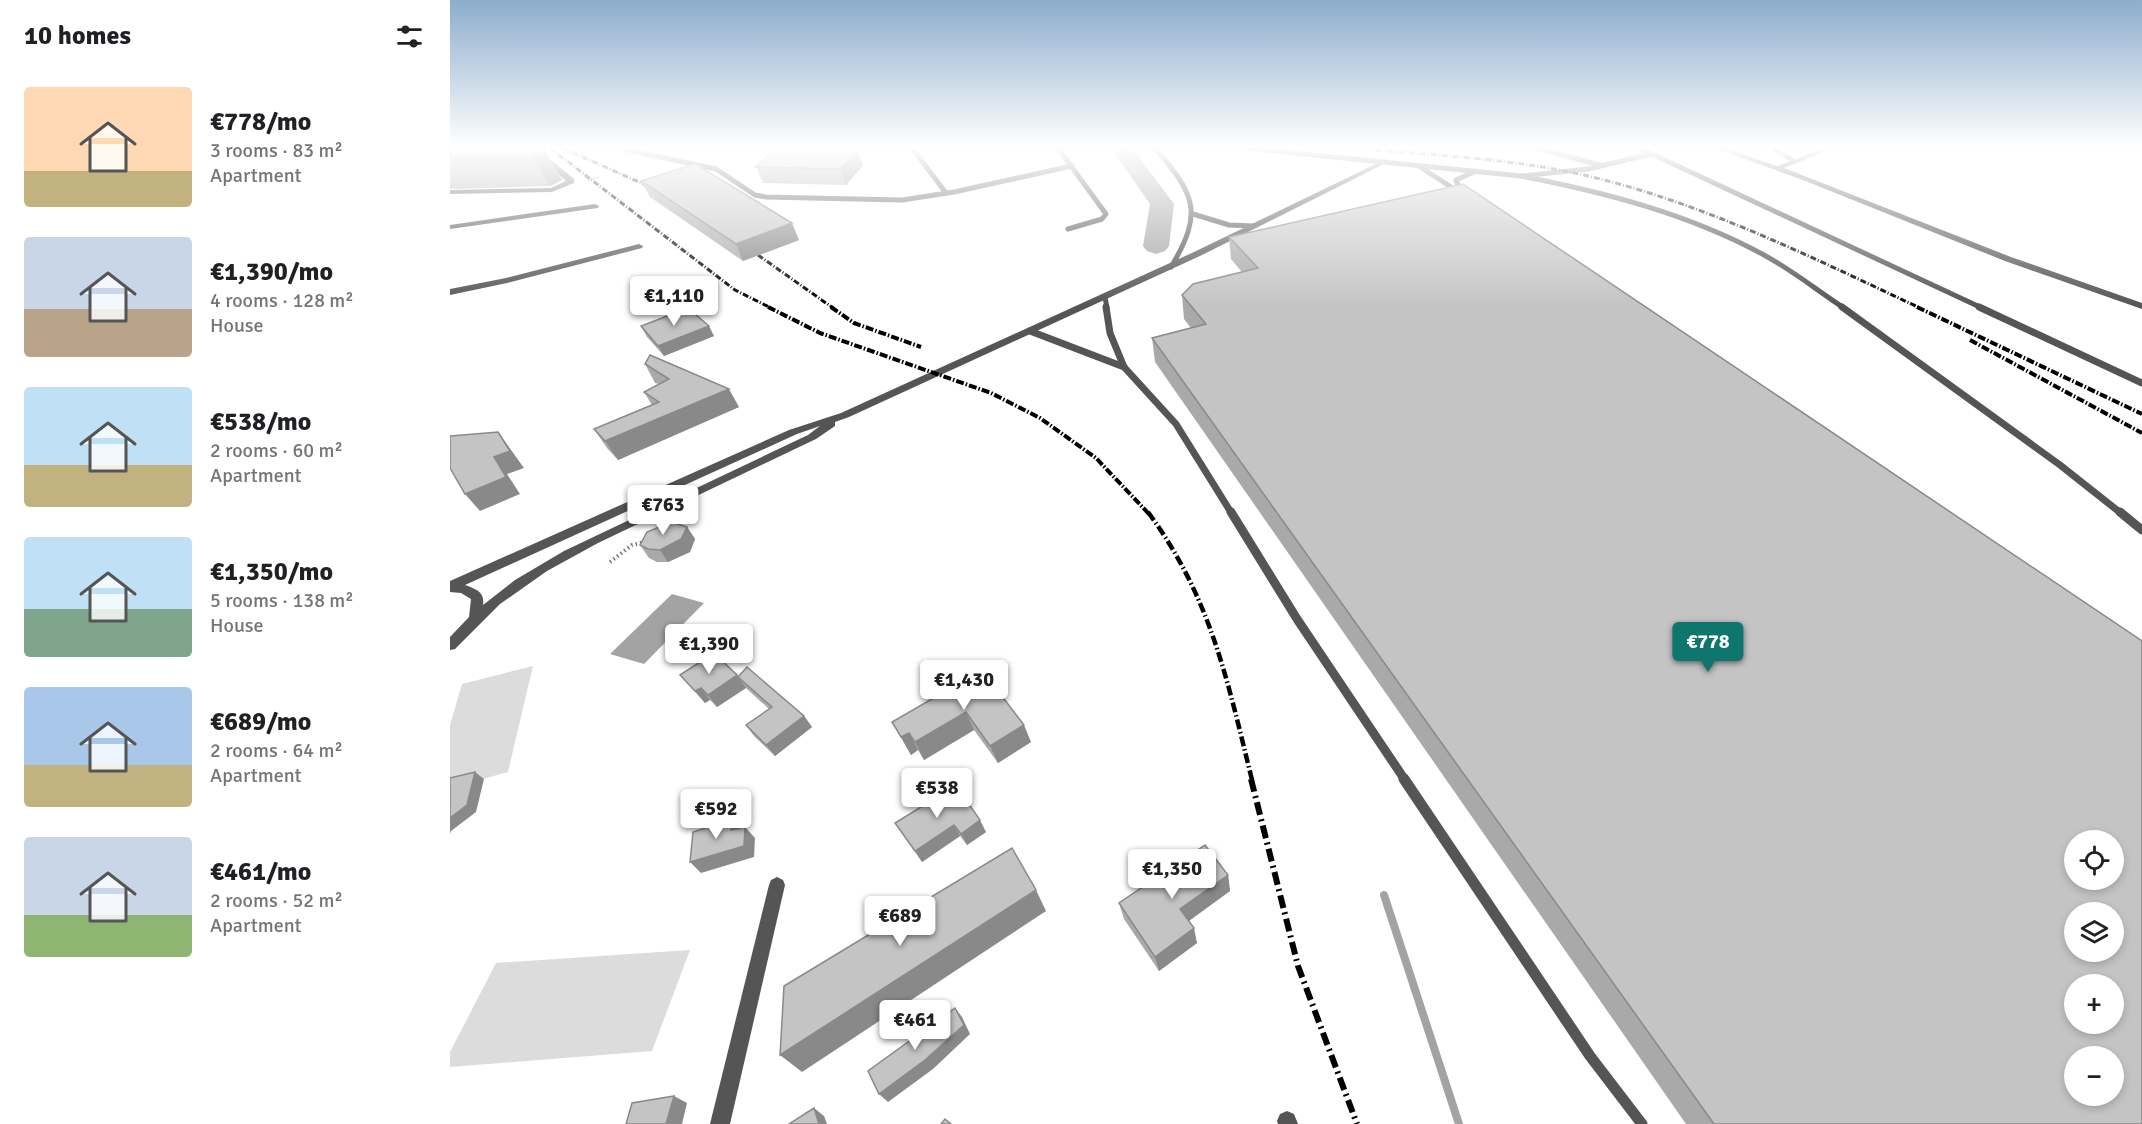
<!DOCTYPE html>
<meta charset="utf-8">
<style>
body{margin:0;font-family:Signika,sans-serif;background:#f6f6f6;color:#202124;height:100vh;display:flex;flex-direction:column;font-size:22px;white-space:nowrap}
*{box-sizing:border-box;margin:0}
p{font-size:20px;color:#757577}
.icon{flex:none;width:33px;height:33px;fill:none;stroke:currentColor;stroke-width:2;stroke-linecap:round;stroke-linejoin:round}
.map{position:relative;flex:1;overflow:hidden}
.side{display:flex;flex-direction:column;background:#fff;width:450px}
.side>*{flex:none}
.fabs{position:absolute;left:1614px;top:830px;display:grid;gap:12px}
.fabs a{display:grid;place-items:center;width:60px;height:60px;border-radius:50%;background:#fff;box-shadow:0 3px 9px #0003;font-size:30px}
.price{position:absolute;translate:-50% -51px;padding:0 14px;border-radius:6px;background:#fff;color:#222;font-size:20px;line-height:39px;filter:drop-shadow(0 2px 3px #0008)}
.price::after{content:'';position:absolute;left:50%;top:36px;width:18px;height:14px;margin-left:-9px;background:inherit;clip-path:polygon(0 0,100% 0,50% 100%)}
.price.current{background:#0f766e;color:#fff}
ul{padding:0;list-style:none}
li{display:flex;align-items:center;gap:18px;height:150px;padding:0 24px}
li span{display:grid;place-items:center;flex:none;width:168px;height:120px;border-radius:6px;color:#555}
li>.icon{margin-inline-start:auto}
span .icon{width:72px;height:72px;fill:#fffc;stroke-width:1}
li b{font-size:26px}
h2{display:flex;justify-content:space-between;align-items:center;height:72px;padding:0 24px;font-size:26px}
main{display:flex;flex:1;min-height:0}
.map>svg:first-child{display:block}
.green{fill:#dcdcdc}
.water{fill:#a3a3a3}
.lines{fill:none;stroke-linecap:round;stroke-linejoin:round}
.stream{stroke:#a3a3a3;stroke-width:8}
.river{fill:#a3a3a3;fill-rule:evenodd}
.path-far1{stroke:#777;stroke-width:2;stroke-dasharray:1 2;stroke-linecap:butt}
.path{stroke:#777;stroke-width:4;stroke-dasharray:1.5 3;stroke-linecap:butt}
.service-far3{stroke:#555;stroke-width:5}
.service-far2{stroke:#555;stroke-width:7}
.service-far1{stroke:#555;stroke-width:9}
.service{stroke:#555;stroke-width:11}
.minor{fill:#555;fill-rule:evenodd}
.rail-far3{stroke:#000;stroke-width:3;stroke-dasharray:6 2 1 2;stroke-linecap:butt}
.rail-far2{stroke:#000;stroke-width:4;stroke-dasharray:8 2 1.5 2;stroke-linecap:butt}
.rail-far1{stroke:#000;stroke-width:4.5;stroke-dasharray:10 3 1.5 3;stroke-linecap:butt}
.rail{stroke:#000;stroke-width:6;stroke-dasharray:13 4.5 2 4.5;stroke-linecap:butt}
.wall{fill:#a9a9a9}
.shaded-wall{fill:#898989}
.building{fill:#c4c4c4;stroke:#898989;stroke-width:1.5;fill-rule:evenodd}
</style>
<main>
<section class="side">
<h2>10 homes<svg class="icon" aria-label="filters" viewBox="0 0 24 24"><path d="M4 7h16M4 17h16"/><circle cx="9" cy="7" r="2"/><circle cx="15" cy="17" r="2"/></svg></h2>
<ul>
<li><span style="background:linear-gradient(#ffd9b3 70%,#c2b280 0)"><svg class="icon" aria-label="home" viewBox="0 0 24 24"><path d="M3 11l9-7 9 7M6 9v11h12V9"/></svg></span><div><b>€778/mo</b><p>3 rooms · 83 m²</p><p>Apartment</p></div></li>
<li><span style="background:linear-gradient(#c9d6e8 60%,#b9a48a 0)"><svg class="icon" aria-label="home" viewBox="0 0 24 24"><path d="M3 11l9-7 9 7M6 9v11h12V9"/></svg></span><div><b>€1,390/mo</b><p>4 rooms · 128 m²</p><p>House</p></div></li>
<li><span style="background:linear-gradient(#bfe0f5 65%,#c2b280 0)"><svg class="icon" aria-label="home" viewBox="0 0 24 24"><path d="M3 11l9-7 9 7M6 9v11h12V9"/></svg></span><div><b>€538/mo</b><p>2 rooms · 60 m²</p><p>Apartment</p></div></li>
<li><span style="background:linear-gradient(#bfe0f5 60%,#7fa58c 0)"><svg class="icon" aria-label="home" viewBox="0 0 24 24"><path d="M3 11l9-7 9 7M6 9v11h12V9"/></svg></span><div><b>€1,350/mo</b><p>5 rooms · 138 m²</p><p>House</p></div></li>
<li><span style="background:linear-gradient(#a9c7e8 65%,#c2b280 0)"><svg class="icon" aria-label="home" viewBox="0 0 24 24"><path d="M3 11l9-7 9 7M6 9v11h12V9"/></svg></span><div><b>€689/mo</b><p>2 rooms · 64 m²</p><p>Apartment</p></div></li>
<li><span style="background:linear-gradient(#c9d6e8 65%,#8fb573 0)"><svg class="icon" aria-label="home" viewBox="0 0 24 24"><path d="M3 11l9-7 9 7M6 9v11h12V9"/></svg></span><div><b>€461/mo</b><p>2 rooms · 52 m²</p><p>Apartment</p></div></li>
</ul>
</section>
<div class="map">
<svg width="1692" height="1124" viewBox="0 0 1692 1124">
<rect width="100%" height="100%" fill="#fff"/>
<g class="green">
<polygon points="83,666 58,772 0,788 0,725 12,684"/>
<polygon points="240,950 202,1051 0,1067 0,1052 46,963"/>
</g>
<polygon class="water" points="222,594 254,603 194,664 160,654"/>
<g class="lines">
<polyline class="stream" points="934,895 1009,1124"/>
<polygon class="river" points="661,148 682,148 724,204 719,246 715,251 706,254 697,251 693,246 700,204"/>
<polyline class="path-far1" points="138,180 150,177"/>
<polyline class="path" points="160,562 182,545 195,542"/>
<g class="service-far3">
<polyline points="169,148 266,169 305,195 316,197 452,200 504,192 622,166"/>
<polyline points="462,148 496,193"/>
<polyline points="608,148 656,214 652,219 618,229"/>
<path d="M705 148C745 195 754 212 721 267"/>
<polyline points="795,148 1071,176 1138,169 1201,154"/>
<polyline points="1086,148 1150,165"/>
<polyline points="1189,148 1532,308"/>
<polyline points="970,167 1009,192"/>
<path d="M1071 176C1154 192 1239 214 1314 255 1342 270 1368 291 1394 308"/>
<polyline points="1011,193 1006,180 1026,171"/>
<polyline points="743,214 779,225 804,226"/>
<polyline points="655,297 657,308"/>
</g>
<g class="service-far2">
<polyline points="656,307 660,333 674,367 726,424 782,514"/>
<polyline points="1392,307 1610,465 1672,514"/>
<polyline points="1529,307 1692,383"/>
<polyline points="580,331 674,367"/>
</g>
<g class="service-far1">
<polyline points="781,512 847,619 955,780"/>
<polyline points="1670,512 1692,530"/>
</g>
<polyline class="service" points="954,779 1140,1056 1192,1124"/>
<g class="minor">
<polygon points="1264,148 1275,148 1327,166 1340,161 1317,148 1326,148 1346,159 1374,148 1384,148 1334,168 1561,257 1692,303 1692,309 1555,261 1353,180"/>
<polygon points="91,155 96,156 124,179 124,183 102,192 0,194 0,190 101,188 116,181 92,159 89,158 89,156"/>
<path d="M934 160 937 162 936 163 750 256 399 417 385 422V426L366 439 148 543 97 571 50 604 5 649 0 650V637L19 617 21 599 11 593 0 592V581L339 430 391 413 744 252ZM370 426 358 435 114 551 65 580 33 605C35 592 26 589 15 585L347 434Z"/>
<polygon points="145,204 149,206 148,208 0,229 0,225"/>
<polygon points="189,244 193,246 192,248 57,283 0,295 0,289 56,278"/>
<polygon points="327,877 333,880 335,885 280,1124 260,1124 319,885 321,880"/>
<polygon points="837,1111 844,1114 848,1124 828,1124 827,1121 830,1114"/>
</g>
<g class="rail-far3">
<polyline points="100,148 285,290 321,308"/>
<polyline points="112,148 205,189"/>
<path d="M904 148C981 155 1058 158 1134 175 1251 202 1361 257 1470 308"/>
<polyline points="308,255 383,308"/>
</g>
<g class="rail-far2">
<polyline points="318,307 370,333 541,393 590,418 646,458 699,514"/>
<polyline points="381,307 404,323 471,347"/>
<polyline points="1467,307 1692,414"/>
<polyline points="1520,340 1692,433"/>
</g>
<path class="rail-far1" d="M698 512C761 598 777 679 802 780"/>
<polyline class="rail" points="801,779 848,966 907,1124"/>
</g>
<g class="wall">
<polygon points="0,148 92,148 112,180 100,186 0,189"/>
<polygon points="413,165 396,185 313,183 306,167"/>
<polygon points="191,181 349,240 293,261 200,197"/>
<polygon points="779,237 1692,1124 1236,1124 705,362 702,338 741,328 734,319 732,295 792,272 781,259"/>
<polygon points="191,326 264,336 214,356 197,337"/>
<polygon points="195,364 289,407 168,460 157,448 144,429 202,405 194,392 209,384 205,383"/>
<polygon points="237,527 245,539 240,552 218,562 207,562 199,558 190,545"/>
<polygon points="532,670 581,742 548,763 524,730 474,760 468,750 461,755 442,722"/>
<polygon points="230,675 288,677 354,716 362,727 325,756 304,736 296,725 319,709 296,688 267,707 260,700 255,703"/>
<polygon points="506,797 536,832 517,845 510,836 472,862 445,823"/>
<polygon points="778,875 780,891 739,921 747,943 709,971 674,919 669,903"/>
</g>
<g class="shaded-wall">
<polygon points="408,149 413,165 396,185 391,169"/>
<polygon points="95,150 112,180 100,186 82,156"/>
<polygon points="342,223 349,240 293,261 286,244"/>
<polygon points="259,326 264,336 214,356 208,346"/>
<polygon points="279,389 289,407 168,460 155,441"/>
<polygon points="48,432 74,468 57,474 70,494 30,511 15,494"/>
<polygon points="237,527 245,539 240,552 218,562 210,550"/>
<polygon points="287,675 296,688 267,707 258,695"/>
<polygon points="251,688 260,700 255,703 245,691"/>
<polygon points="516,712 524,730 474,760 465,742"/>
<polygon points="354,716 362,727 325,756 316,745"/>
<polygon points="574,725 581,742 548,763 540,746"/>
<polygon points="459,733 468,750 461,755 451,737"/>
<polygon points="25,772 34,779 26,812 1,831 0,834 0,818"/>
<polygon points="282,819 292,831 281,830"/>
<polygon points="530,820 536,832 517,845 511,834"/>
<polygon points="504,825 510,836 472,862 465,851"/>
<polygon points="295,827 305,838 304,857 251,873 240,862"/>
<polygon points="778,875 780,891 733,925 730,909"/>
<polygon points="586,890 596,911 352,1072 330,1055"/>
<polygon points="744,928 747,943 709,971 705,957"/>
<polygon points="505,1008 512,1017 520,1034 483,1069 438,1102 429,1094"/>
<polygon points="224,1096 237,1103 232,1124 216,1124"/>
<polygon points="364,1108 374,1116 377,1124 369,1124"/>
</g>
<g class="building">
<polygon points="0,148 92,148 95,150 82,156 0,158"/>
<polygon points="327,148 358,148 408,149 391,169 306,167"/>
<polygon points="245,164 342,223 286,244 191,181"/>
<path d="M1013 184 1692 641V1124H1264L702 338 756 324 732 295 743 284 808 268 779 237ZM1624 840H1664V879H1624ZM1624 912H1664V951H1624ZM1624 984H1664V1023H1624ZM1624 1056H1664V1095H1624Z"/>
<polygon points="238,308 259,326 208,346 191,326"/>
<polygon points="200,355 279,389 155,441 144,429 209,402 194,392 219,379 195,364"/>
<polygon points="48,432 60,451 44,457 56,477 15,494 0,468 0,436"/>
<polygon points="221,522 237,527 231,539 210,550 198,549 190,545 197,532"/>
<polygon points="264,653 287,675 258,695 251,688 245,691 230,675"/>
<polygon points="297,667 354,716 316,745 296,725 322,707 288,677"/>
<polygon points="532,670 574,725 540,746 516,712 465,742 459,733 451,737 442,722"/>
<polygon points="25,772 17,805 0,818 0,778"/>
<polygon points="500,789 506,797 516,800 530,820 511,834 504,825 465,851 445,823"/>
<polygon points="282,819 281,830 295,827 294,846 240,862 243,832"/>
<polygon points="755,845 778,875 730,909 744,928 705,957 669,903"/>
<polygon points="562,848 586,890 330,1055 334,986"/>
<polygon points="505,1008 514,1025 475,1060 429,1094 418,1071"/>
<polygon points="224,1096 216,1124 176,1124 182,1103"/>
<polygon points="364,1108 369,1124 339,1124"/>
<polygon points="495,1119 501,1124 491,1124"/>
</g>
<linearGradient id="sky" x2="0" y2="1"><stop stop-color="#8cadcc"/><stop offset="0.48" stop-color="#fff"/><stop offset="1" stop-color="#fff" stop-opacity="0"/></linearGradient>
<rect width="1692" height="306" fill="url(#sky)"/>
</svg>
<div class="fabs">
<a><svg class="icon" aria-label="locate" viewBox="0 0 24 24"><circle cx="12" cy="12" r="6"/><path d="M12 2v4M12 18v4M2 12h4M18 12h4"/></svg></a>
<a><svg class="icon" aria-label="layers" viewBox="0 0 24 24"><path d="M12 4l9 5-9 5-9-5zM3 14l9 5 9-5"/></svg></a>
<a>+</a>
<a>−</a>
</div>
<b class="price" style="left:224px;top:327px">€1,110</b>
<b class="price" style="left:213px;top:536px">€763</b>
<b class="price current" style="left:1258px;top:673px">€778</b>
<b class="price" style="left:259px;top:675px">€1,390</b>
<b class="price" style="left:514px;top:711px">€1,430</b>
<b class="price" style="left:487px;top:819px">€538</b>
<b class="price" style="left:266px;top:840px">€592</b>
<b class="price" style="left:722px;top:900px">€1,350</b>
<b class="price" style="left:450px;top:947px">€689</b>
<b class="price" style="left:465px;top:1051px">€461</b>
</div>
</main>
